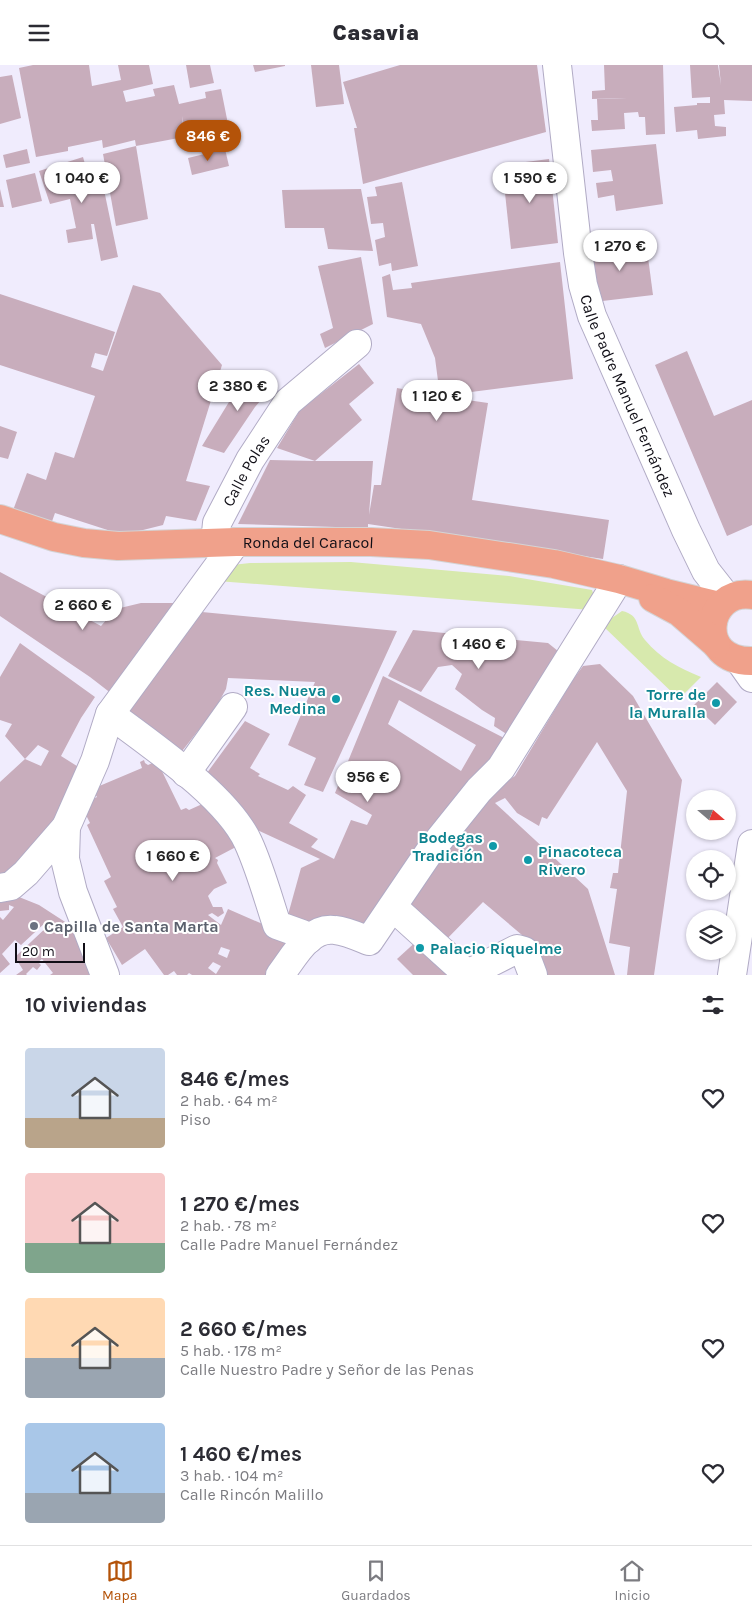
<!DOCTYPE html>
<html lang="es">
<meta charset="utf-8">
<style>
body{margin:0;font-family:Karla,sans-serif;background:#f7f7f7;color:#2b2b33;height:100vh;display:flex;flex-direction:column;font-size:19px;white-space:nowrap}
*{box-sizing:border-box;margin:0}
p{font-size:16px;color:#7c7c81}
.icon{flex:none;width:28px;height:28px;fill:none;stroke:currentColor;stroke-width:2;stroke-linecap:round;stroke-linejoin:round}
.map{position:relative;height:910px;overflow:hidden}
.panel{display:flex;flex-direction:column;background:#fff;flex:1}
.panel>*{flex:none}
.needle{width:32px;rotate:110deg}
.fabs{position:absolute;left:686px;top:725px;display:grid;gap:10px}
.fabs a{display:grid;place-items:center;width:50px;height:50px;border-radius:50%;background:#fff;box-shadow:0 1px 4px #0004;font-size:25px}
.scale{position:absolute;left:15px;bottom:12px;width:70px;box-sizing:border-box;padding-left:5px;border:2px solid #100e16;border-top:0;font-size:14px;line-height:18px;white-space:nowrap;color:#100e16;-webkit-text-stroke:4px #fff;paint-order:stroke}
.price{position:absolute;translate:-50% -42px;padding:0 11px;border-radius:18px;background:#fff;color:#222;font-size:16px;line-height:32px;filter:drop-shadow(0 1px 2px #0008)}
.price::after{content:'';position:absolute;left:50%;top:30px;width:15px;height:11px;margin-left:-8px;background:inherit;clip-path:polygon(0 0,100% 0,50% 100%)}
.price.current{background:#b45309;color:#fff}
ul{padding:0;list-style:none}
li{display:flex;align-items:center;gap:15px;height:125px;padding:0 25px}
li span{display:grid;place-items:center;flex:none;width:140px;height:100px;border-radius:5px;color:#555}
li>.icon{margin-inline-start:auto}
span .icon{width:60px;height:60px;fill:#fffc;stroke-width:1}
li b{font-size:21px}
h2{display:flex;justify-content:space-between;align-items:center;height:60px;padding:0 25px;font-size:21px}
header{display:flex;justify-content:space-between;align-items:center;height:65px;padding:0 25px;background:#fff;font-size:22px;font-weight:800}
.tab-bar{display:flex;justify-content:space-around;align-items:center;height:70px;border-top:1px solid #e1e1e2;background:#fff;font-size:14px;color:#7c7c81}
.tab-bar a{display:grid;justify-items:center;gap:2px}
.tab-bar .current{color:#b45309}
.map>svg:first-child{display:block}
.green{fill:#d7e9ad}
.building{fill:#c8adbc;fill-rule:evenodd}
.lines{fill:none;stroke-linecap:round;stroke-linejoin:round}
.minor-casing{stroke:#b1abc5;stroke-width:30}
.major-casing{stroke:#d4d4d5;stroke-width:30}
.minor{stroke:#fff;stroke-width:28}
.major{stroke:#f0a18b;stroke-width:28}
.culture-dot{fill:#0f9aa8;stroke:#fff;stroke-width:2}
.worship-dot{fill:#6b7280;stroke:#fff;stroke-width:2}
.labels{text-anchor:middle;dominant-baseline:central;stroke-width:4;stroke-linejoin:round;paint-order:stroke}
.street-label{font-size:16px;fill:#100e16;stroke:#fff}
.culture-label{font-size:16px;font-weight:bold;fill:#0d838f;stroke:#fff;text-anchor:end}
.worship-label{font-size:16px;font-weight:bold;fill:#5b616d;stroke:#fff;text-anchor:start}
</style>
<header><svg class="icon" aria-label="menu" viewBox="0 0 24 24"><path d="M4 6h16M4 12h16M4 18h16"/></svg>Casavia<svg class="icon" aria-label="search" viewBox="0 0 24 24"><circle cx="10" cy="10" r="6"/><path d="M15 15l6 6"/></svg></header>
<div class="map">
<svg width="752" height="910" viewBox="0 0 752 910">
<rect width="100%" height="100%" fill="#f0ecfd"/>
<g class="green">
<polygon points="351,497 509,511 592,525 595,534 591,545 217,516 232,500 250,498"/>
<path d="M622 546C641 550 635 563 645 575 661 594 679 603 701 612L679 634 604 562 609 555Z"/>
</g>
<g class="building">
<polygon points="33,0 89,0 92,21 121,15 118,0 149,0 153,19 123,26 126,37 155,31 153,24 174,20 179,39 206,33 205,27 221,24 229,64 216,66 217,73 187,79 182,51 184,72 136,81 135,75 103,83 102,75 68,82 68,86 36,92 19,3"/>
<polygon points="186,0 210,0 214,18 190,23"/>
<polygon points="253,0 285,0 285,1 255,7"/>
<polygon points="311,0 339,0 344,39 316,42"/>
<polygon points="400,0 537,0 546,67 363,119 354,63 357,63 343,17"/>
<polygon points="604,0 663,0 665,69 646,70 645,52 639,52 638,47 624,48 625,64 592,66 591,55 598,55 597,34 627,33 592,34 592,26 605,25"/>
<polygon points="690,0 718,0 721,20 719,0 752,0 752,36 724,35 725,49 714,50 715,61 726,62 726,71 698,74 697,65 676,67 674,42 697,40 697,38 710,38 710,32 692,33"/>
<polygon points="12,10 21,53 0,59 0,12"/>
<polygon points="656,79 663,139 616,146 614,130 598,133 596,118 613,116 611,105 593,107 591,85"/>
<polygon points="136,81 148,154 116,161 103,89"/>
<polygon points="27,84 30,98 6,103 3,90"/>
<polygon points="225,84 229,101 192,110 188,93"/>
<polygon points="83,92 92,124 103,120 118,192 101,196 94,159 91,159 93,174 68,178 66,165 76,163 70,134 50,139 39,106"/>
<polygon points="549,94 558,178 511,184 502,100"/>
<polygon points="35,108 42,136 12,143 6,115"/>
<polygon points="402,117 418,201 392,206 391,198 379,201 375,175 385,172 383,158 371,159 367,132 377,131 375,122"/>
<polygon points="0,124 4,142 0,142"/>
<polygon points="361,124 373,186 328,184 324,163 285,163 282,125"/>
<polygon points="646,177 653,230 594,237 586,183"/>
<polygon points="361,192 373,259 325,283 320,269 333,263 318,201"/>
<polygon points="560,197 573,314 440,331 488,338 472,435 609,455 603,494 368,459 368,463 238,459 270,395 315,396 277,383 300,345 359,299 374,318 349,339 362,355 315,396 373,396 369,450 374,420 381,420 397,323 440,331 435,293 421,259 387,252 382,212 390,209 393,225 412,223 411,218"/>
<polygon points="133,220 160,228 222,300 186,416 210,421 196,456 166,451 163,460 123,470 55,448 50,462 12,448 27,408 46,415 55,387 74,393 95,331 0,300 0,229 115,267 107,291 95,288 91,302 103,306"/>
<polygon points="687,286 714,351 752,335 752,460 727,471 655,300"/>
<polygon points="261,305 273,321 255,342 224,388 202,381 240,319 242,322"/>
<polygon points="0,361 17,367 8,394 0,392"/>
<polygon points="0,507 101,561 116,544 141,538 175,538 112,629 90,612 0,551"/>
<polygon points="202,547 397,566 323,727 304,720 316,693 288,680 315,617 228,613 226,624 215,644 179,690 125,647 162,601"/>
<polygon points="413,565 548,578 558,586 511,672 494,661 495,653 482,645 455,624 462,609 452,600 438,602 421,627 388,611"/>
<path d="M20 578 95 632 81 653 61 691 88 708 66 750 0 817V717L25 694 5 671 12 659 0 655V612ZM38 680 49 686 41 701 25 694Z"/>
<polygon points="600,599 633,631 682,715 654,910 627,910 630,882 609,878 617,824 610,823 613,808 618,808 627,726 597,677 547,754 542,752 539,761 517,748 505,733 495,738 588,824 615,910 539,910 522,870 483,837 442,879 398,842 486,730 515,711 572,616 583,601"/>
<path d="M383 611 508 675 372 865 286 857 301 803 320 794 251 762 204 712 245 656 270 669 250 703 260 709 258 711 288 725 293 721 306 730 289 758 318 774 311 782 334 794 351 755 367 760 372 750 335 728ZM399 635 476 680 461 706 388 659Z"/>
<polygon points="717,617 737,637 715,660 694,640"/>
<path d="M144 695 145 698 148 700 157 696 181 745 186 743 189 745 209 736 239 779 234 781V783L215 793 218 795 217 798 227 818 214 824 208 831 213 842H222L224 848 218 852 212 848 208 850 221 860 228 844 297 874 268 910H192L189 908 187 910H177L174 906 168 910H164L145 884 122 900 106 873 123 862 113 844 117 842 104 816 111 812 87 760 90 758 81 740 97 732 95 729 97 722 142 703 140 697ZM221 882 230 885 227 893 218 889ZM213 897 221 901 216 909 208 903Z"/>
<polygon points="0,830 14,830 39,840 76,864 93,910 50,910 53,908 42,894 38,897 41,900 37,905 33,902 26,909 27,910 16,910 23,905 15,892 50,859 46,857 21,880 15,875 2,889 10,899 0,908 0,852 3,855 14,842 9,840 9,845 0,846"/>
<polygon points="420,873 459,910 413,910 397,894"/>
</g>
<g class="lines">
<defs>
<g id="minor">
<path id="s1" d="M557 0 578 188 583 220 592 251 686 465 706 506 728 534"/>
<path id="s2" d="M215 478 217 458 250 395 288 337 357 279"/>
<polyline points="740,596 752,613"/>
<path d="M110 649C151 680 227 731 248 777 260 803 268 833 277 860L302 869 309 874"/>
<polyline points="186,708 233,642"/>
<polyline points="0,823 11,821 26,808 66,762"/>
<polyline points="393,842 467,909"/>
<polyline points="105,910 73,827 65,794 66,762 95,696 110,649 236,477"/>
<path d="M280 910C294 892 309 861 335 865 346 866 359 872 369 876L430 786 479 725 501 703 619 514"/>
<polyline points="466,910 517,884 524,886 533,910"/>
<polyline points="732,910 752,779"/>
</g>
<g id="major">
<path id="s3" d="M0 454 54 472 84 478 118 481 236 477H371L429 480 554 499 619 514 666 528 720 541"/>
<path d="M752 530C705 523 694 597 752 596"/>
<polyline points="653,533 679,547 716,579"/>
</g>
</defs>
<use href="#minor" class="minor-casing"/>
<use href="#major" class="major-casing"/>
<use href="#minor" class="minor"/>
<use href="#major" class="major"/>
</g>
<g class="culture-dot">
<circle cx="336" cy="634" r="5"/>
<circle cx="716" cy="638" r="5"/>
<circle cx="493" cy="781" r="5"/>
<circle cx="528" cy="795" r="5"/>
<circle cx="420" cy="883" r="5"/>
</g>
<circle class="worship-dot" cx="34" cy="861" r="5"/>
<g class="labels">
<g class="street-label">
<text stroke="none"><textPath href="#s1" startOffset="341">Calle Padre Manuel Fernández</textPath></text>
<text stroke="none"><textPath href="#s2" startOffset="80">Calle Polas</textPath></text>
<text stroke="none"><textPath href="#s3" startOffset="312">Ronda del Caracol</textPath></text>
</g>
<g class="culture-label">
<text x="326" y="625">Res. Nueva<tspan x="326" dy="18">Medina</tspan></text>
<text x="706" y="629">Torre de<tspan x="706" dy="18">la Muralla</tspan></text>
<text x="483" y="772">Bodegas<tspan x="483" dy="18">Tradición</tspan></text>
<text x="538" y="786" text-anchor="start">Pinacoteca<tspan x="538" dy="18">Rivero</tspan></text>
<text x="430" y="883" text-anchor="start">Palacio Riquelme</text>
</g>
<g class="worship-label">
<text x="44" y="861">Capilla de Santa Marta</text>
</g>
</g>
</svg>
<div class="fabs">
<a><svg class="needle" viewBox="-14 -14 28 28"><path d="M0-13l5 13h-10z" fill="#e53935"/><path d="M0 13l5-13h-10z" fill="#7c7c81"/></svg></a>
<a><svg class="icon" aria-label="locate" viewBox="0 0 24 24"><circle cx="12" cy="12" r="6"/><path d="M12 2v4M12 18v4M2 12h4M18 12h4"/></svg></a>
<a><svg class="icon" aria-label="layers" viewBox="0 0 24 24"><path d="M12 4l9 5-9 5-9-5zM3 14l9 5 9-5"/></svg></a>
</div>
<div class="scale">20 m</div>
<b class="price current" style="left:208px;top:97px">846 €</b>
<b class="price" style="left:82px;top:139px">1 040 €</b>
<b class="price" style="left:530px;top:139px">1 590 €</b>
<b class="price" style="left:620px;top:207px">1 270 €</b>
<b class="price" style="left:238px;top:347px">2 380 €</b>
<b class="price" style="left:437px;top:357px">1 120 €</b>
<b class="price" style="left:83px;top:566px">2 660 €</b>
<b class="price" style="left:479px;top:605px">1 460 €</b>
<b class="price" style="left:368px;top:738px">956 €</b>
<b class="price" style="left:173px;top:817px">1 660 €</b>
</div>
<section class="panel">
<h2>10 viviendas<svg class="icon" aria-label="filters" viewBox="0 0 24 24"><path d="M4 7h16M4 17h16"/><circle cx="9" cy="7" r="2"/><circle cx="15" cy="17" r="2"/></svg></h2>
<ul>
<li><span style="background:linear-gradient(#c9d6e8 70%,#b9a48a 0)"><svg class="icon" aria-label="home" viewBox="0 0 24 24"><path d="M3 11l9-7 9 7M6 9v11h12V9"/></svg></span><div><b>846 €/mes</b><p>2 hab. · 64 m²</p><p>Piso</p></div><svg class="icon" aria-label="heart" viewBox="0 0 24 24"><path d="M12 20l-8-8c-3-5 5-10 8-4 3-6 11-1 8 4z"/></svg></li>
<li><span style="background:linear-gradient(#f6c9c9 70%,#7fa58c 0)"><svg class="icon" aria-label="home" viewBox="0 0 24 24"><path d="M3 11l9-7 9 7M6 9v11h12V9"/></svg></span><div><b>1 270 €/mes</b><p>2 hab. · 78 m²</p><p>Calle Padre Manuel Fernández</p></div><svg class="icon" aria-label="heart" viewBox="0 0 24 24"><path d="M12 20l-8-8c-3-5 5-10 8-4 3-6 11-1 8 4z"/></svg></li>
<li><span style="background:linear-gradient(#ffd9b3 60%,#9aa5b1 0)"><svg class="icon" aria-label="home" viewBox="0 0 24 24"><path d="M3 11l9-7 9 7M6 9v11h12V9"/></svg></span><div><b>2 660 €/mes</b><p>5 hab. · 178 m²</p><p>Calle Nuestro Padre y Señor de las Penas</p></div><svg class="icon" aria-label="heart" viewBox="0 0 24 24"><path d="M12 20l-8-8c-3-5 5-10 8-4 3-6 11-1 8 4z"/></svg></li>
<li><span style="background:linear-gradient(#a9c7e8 70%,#9aa5b1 0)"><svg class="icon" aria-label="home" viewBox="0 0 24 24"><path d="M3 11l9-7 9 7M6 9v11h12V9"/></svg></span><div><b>1 460 €/mes</b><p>3 hab. · 104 m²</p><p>Calle Rincón Malillo</p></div><svg class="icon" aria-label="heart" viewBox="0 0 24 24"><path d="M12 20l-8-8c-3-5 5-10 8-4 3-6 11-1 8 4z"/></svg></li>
</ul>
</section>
<nav class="tab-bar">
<a class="current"><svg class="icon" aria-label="map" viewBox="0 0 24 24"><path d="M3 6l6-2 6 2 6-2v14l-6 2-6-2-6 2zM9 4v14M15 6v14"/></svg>Mapa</a>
<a><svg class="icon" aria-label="saved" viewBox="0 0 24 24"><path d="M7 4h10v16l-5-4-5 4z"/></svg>Guardados</a>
<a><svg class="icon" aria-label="home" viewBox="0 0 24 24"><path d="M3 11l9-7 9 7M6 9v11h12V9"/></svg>Inicio</a>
</nav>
